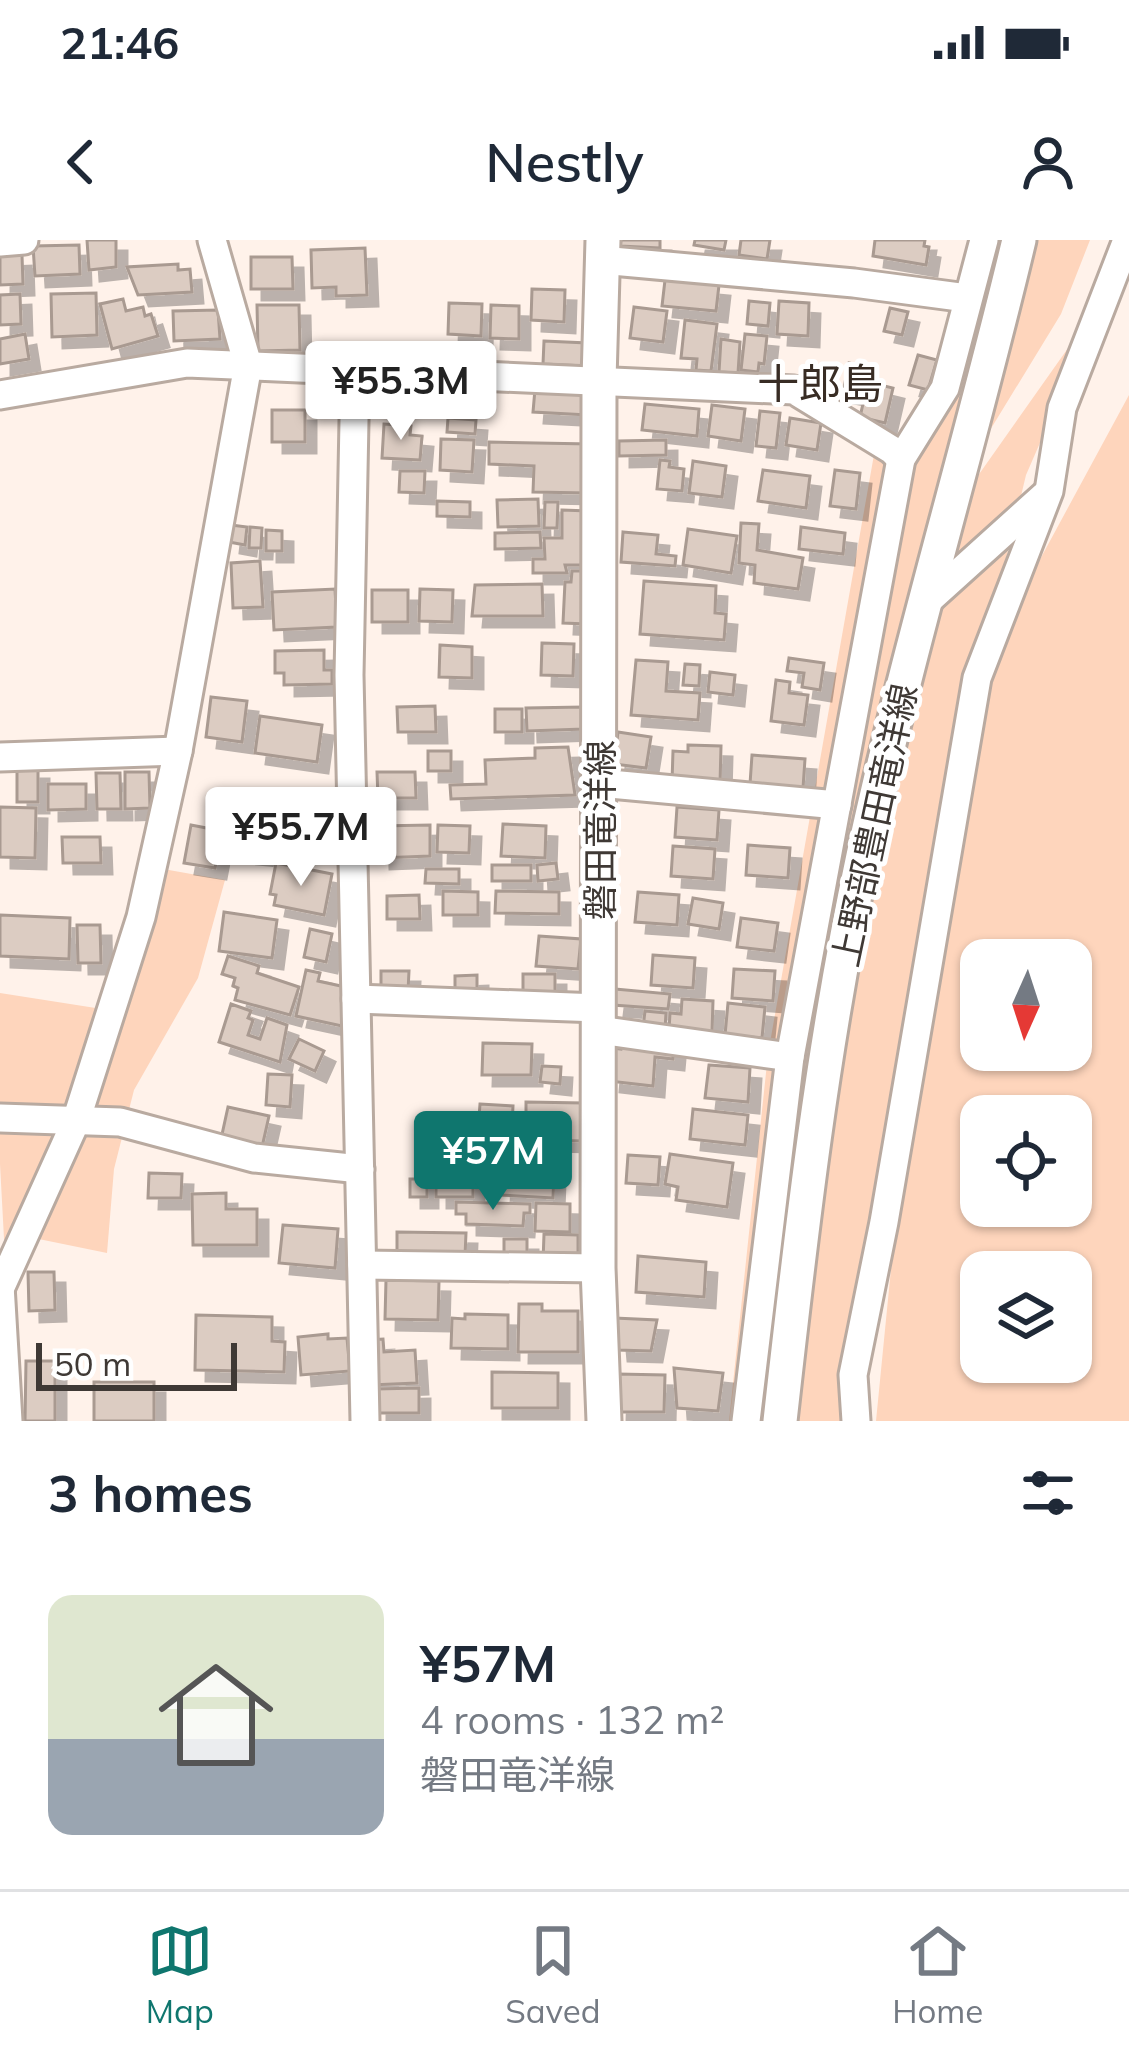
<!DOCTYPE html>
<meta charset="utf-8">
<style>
body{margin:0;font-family:Mulish,"Noto Sans JP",sans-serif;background:#f6f6f7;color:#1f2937;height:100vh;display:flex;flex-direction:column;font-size:45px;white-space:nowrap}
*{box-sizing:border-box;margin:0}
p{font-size:39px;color:#747a83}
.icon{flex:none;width:66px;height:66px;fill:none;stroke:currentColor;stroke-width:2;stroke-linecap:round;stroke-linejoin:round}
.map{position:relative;height:1181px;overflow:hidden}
.sheet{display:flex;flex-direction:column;background:#fff;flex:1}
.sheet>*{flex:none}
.needle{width:78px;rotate:183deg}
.controls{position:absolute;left:960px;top:699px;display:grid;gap:24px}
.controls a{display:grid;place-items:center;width:132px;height:132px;border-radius:24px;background:#fff;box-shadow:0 3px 9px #0004;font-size:60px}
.scale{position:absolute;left:36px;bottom:30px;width:201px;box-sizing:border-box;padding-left:12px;border:6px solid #3f3935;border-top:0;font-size:33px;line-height:42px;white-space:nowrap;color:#3f3935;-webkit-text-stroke:9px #fff;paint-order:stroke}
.price{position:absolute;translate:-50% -102px;padding:0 27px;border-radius:12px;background:#fff;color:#222;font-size:39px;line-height:78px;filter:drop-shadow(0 3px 6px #0008)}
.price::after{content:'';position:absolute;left:50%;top:72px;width:36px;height:27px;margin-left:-18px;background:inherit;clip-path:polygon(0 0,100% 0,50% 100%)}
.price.active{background:#0f766e;color:#fff}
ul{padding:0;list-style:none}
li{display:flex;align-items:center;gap:36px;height:300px;padding:0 48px}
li+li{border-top:3px solid #e0e1e3}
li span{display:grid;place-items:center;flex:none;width:336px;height:240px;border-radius:24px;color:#555}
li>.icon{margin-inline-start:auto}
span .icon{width:144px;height:144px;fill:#fffc;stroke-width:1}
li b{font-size:51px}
h2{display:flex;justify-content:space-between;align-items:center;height:144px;padding:0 48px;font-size:51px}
.status{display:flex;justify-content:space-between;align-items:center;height:84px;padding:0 60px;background:#fff;direction:ltr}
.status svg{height:33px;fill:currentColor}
header{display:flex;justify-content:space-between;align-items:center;height:156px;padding:0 48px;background:#fff;font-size:54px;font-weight:600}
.dock{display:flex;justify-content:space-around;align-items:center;height:168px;border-top:3px solid #e0e1e3;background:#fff;font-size:33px;color:#747a83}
.dock a{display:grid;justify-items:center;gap:6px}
.dock .active{color:#0f766e}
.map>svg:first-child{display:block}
.green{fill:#fed5bc;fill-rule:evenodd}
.building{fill:#dcccc2;stroke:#a99a91;stroke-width:3;filter:url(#shadow)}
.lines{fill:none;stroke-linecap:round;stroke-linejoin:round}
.minor-casing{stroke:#b9aaa0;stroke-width:33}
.major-casing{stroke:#b9aaa0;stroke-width:39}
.minor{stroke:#fff;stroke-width:27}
.major{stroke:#fff;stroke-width:33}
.labels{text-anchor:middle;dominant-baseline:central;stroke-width:10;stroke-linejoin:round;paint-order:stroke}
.street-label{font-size:36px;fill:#3f3935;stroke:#fff}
.quarter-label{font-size:42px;fill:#382c24;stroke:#fff}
</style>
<div class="status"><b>21:46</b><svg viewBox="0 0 49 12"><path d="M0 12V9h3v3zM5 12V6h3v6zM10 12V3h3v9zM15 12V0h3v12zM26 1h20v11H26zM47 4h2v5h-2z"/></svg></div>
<header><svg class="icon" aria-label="back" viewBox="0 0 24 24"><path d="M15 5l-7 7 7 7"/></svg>Nestly<svg class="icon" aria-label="person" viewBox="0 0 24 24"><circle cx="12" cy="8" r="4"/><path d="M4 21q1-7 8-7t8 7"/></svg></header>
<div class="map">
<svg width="1129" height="1181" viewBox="0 0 1129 1181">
<defs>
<filter id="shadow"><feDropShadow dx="11" dy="11" stdDeviation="0" flood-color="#0004"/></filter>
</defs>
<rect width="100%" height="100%" fill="#fff2ea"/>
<g class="green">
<path d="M996 0H1090L1061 74 973 218 970 247 1102 60 1026 235 979 432 1129 155V1181H876L912 816 848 1181H729L768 814 875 209 901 219ZM981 720H1071V810H981ZM981 876H1071V966H981ZM981 1032H1071V1122H981Z"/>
<polygon points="152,627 225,640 198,738 134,850 114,929 107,1013 24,996 6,1036 0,924 0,753 102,769"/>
</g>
<g class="building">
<polygon points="87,0 116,0 116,27 89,30"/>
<polygon points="621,0 660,0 660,8 620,6"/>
<polygon points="695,0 726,0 724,10 694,5"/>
<polygon points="741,0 770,0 767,19 739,15"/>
<polygon points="875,0 925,0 924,6 929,7 926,25 873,16"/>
<polygon points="79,5 80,34 35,36 33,6"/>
<polygon points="365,8 367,55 336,56 336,47 312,48 311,10"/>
<polygon points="22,15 23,44 0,45 0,16"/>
<polygon points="251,17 292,17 293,49 251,49"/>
<polygon points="178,24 178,30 190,29 192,52 138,55 127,27"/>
<polygon points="665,40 719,45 716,71 662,66"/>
<polygon points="532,49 565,50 564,82 531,80"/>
<polygon points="96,53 97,95 52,97 51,54"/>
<polygon points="20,54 21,84 0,85 0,55"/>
<polygon points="123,59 126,71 143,67 145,76 151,74 158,96 112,109 100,64"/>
<polygon points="749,61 770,63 768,86 747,84"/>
<polygon points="779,61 809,63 808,96 777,94"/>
<polygon points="449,63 482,64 481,96 448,94"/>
<polygon points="257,65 299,65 300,110 258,111"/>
<polygon points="491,65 519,66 519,99 490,98"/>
<polygon points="634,67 667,71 663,102 630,98"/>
<polygon points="890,68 908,72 902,95 884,91"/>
<polygon points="218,70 220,99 174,101 173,71"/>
<polygon points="685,80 717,84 711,131 696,130 697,119 681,118"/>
<polygon points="25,94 29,119 0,124 0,99"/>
<polygon points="745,94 767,96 764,124 759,123 758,132 741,130"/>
<polygon points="721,99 740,102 738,133 719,132"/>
<polygon points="544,101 587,103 586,126 543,124"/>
<polygon points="918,115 937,120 928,150 909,145"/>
<polygon points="849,123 866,127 859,155 843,152"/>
<polygon points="868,142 893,148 885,183 860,177"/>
<polygon points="535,149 589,152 588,175 533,172"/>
<polygon points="645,164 699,169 697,196 642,190"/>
<polygon points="712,165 745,169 741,201 708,196"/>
<rect x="272" y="170" width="33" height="32"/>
<polygon points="760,171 780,173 776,208 756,206"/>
<polygon points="448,178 476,180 475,194 447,192"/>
<polygon points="790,178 821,183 817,210 786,205"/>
<polygon points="384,184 411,186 410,195 422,196 420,220 382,218"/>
<polygon points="441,199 474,200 472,232 440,230"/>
<polygon points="666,200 666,215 619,216 619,201"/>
<polygon points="489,202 590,204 588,253 533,252 534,226 489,224"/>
<polygon points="660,220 670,221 669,227 684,229 682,251 657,249"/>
<polygon points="693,221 726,226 722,257 689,253"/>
<polygon points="763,230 810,236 806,268 758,261"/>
<polygon points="835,230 860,233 856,269 830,266"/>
<polygon points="400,231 425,231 424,253 399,252"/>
<polygon points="538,259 539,286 498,287 497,260"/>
<polygon points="437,261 470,262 470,277 437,276"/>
<polygon points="545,262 558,262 557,288 544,288"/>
<polygon points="562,270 588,271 587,325 565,325 567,333 533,333 533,319 545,319 544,298 562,298"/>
<polygon points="741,283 759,284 757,310 803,318 798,349 754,343 755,325 739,323"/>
<polygon points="231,285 247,287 245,305 229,302"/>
<polygon points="250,287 262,288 261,308 249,308"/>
<polygon points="801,287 845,293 843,314 799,309"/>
<polygon points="688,289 737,296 731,333 683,325"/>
<polygon points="266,290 282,291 282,311 266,311"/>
<polygon points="540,292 541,308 495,309 495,293"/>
<polygon points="623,292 658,295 656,314 676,316 675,326 621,322"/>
<polygon points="260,321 263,367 233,368 231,323"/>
<polygon points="572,331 588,331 587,384 563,383 565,342 571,342"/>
<polygon points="644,341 716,346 715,373 726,374 724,400 640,394"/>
<polygon points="542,344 543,376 472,376 475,345"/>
<polygon points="335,349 337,387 274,390 272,352"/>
<polygon points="420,349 453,350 452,382 419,381"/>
<rect x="372" y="350" width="36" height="32"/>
<polygon points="542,403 574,404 573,436 541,435"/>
<polygon points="440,405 472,407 472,438 439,437"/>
<polygon points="324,410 324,430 332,430 332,444 284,445 284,433 275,433 275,411"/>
<polygon points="789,418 824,423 820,450 802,447 804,433 787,431"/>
<polygon points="636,420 668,422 666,451 700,453 698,480 631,475"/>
<polygon points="685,424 700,425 699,446 683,445"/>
<polygon points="710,432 735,435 733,455 708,452"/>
<polygon points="776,440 790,442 789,453 808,455 804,485 771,481"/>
<polygon points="211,457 247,461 242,502 206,497"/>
<polygon points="435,466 436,492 398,492 397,467"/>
<polygon points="583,467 584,489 527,491 526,468"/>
<rect x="495" y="469" width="27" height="23"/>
<polygon points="260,476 322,485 317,522 255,513"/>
<polygon points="618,492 651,497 646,528 614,524"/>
<polygon points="688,505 721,506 720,544 672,542 673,511 688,512"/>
<polygon points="568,507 575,555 451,559 450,545 486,544 485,520 535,518 535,508"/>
<rect x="428" y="511" width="23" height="20"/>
<polygon points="752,515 805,519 803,548 750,544"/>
<rect x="17" y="528" width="21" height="34"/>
<polygon points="125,532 149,532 150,568 125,569"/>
<polygon points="377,532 415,532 416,558 378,558"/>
<polygon points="96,533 120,533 121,569 97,569"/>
<polygon points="48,544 86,544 86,569 48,570"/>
<polygon points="276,550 296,551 295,569 275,568"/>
<polygon points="301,561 348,565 345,601 286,596 288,574 301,571"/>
<polygon points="0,567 36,568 35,618 0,617"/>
<polygon points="677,567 719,570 717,600 675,597"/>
<polygon points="503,584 546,586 545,618 501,616"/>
<polygon points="191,585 222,591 215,628 184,623"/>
<polygon points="430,585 430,616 379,618 378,586"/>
<polygon points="438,585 470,586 469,613 437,612"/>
<polygon points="240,593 271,596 268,615 238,612"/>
<polygon points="62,597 100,597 101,623 63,623"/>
<polygon points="748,605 790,608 788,638 746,635"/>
<polygon points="673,606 715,609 713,639 671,636"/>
<polygon points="276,623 332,634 324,675 274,665 276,655 270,654"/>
<polygon points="556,623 558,639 538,641 537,625"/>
<rect x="492" y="625" width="39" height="16"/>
<polygon points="426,629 459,629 459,644 425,643"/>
<polygon points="443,651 478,652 478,675 443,675"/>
<polygon points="496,651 559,652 559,674 495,673"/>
<polygon points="638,652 679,655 677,685 635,682"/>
<polygon points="419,655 420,679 387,679 387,656"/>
<polygon points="693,658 723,663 719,689 688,684"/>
<polygon points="224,672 277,680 272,718 219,711"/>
<polygon points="0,675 70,678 69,719 0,716"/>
<polygon points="741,678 778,683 774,711 737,707"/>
<polygon points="77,685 100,685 101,723 78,723"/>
<polygon points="310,689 332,694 326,722 304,717"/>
<polygon points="539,696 581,699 578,729 536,726"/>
<polygon points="653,715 695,718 693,748 651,745"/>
<polygon points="228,716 259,726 257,733 299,747 290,775 235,760 238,748 233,746 235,738 222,734"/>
<polygon points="734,729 775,731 773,761 732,758"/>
<polygon points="306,730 320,733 318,741 350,748 342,786 296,776"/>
<polygon points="381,731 409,731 408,751 381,751"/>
<rect x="523" y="734" width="32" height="21"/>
<polygon points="477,735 477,753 455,753 455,736"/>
<polygon points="615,749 670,754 668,769 613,765"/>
<polygon points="682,759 713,761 712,792 669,790 670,773 681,774"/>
<polygon points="728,763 765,767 762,798 725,795"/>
<polygon points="231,764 251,771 248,778 253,780 248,795 260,799 267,778 287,785 280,822 219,802"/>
<polygon points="645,771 666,773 665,789 643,788"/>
<polygon points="299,799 324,811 315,831 289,819"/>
<polygon points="483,803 532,804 531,835 482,835"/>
<polygon points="622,803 674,808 673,819 655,817 653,846 609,841 612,808 621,809"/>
<polygon points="709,825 750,828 748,862 705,858"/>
<polygon points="542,826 561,827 560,844 540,842"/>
<polygon points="268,834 292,835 290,867 266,865"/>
<polygon points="526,862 583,863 583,901 540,900 540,882 526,882"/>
<polygon points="480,864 513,866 512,887 504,886 504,893 478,891"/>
<polygon points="228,867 269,876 262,907 221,899"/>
<polygon points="693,869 748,875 745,905 690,899"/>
<polygon points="670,914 733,923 727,967 676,960 678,947 665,944"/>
<polygon points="628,915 660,917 658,945 626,943"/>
<polygon points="501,929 554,932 553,958 500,955"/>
<polygon points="149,933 182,934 181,958 148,958"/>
<rect x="436" y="938" width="37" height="19"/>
<rect x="410" y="939" width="17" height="18"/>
<polygon points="226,953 226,969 257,969 257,1005 193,1005 192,954"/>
<polygon points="456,962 530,964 530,973 524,973 523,986 466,984 466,974 456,974"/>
<polygon points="536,963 570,964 570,992 535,991"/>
<polygon points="283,985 338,989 335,1028 279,1023"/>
<polygon points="397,992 466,993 465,1016 397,1015"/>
<polygon points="544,994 578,995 578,1023 543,1022"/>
<rect x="504" y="999" width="23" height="20"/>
<polygon points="638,1016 706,1022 704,1057 636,1052"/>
<polygon points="28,1032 54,1032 55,1070 29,1071"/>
<polygon points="386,1040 439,1041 438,1080 385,1079"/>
<polygon points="519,1064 542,1064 542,1071 578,1071 578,1112 518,1112"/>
<polygon points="465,1074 508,1075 508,1109 451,1108 452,1078 465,1079"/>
<polygon points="196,1075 272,1077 272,1101 285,1102 284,1132 195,1130"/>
<polygon points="614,1078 657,1080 651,1111 617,1110"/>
<polygon points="328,1094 328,1099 347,1098 350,1131 301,1135 298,1097"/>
<polygon points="383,1099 384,1112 415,1110 417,1143 370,1145 367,1100"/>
<polygon points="26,1121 55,1121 55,1181 25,1181"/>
<polygon points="674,1128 723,1133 718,1171 677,1168"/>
<polygon points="492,1132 558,1133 558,1168 492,1168"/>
<polygon points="617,1134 665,1135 664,1172 616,1172"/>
<rect x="94" y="1142" width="60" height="39"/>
<polygon points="419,1148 419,1173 376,1173 376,1149"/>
</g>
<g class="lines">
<defs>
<g id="minor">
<polyline points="0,2 24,0"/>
<polyline points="601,20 854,43 967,58"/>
<polyline points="355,130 349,435 365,1181"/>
<polyline points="0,155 187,123 794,150 892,210 901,219"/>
<polyline points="922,366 1044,256"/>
<polyline points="0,517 178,511"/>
<polyline points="599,543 837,565"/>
<polyline points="356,759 599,768"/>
<polyline points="599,790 790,817"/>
<polyline points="0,878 120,882 254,918 360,929"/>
<polyline points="362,1025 598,1028"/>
<polyline points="0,1045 8,1181"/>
<polyline points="0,1049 76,881 141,677 178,511 248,125 212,0"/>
<polyline points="746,1181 790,817 901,219 945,148 984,0"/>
<polyline points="856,1181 853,1135 884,982 977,438 1049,251 1062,168 1127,0"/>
</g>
<g id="major">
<polyline points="603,0 599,140 598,1028 604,1181"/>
<path d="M780 1181C801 992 823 802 863 616 908 408 970 206 1019 0"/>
</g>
</defs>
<use href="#minor" class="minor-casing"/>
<use href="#major" class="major-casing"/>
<use href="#minor" class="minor"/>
<use href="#major" class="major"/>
</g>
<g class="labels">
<g class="street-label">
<text transform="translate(874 585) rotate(-78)">上野部豊田竜洋線</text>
<text transform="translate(599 590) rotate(-90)">磐田竜洋線</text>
</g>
<g class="quarter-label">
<text x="820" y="143">十郎島</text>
</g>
</g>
</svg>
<div class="controls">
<a><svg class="needle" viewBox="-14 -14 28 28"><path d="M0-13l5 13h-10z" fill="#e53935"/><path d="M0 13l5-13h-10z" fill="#747a83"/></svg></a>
<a><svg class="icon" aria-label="locate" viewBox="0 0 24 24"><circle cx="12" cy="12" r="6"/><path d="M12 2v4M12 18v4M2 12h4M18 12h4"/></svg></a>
<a><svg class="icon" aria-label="layers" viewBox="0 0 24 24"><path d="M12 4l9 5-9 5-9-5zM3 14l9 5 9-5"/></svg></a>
</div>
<div class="scale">50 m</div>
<b class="price" style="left:401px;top:203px">¥55.3M</b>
<b class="price" style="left:301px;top:649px">¥55.7M</b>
<b class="price active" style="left:493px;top:973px">¥57M</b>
</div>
<section class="sheet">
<h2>3 homes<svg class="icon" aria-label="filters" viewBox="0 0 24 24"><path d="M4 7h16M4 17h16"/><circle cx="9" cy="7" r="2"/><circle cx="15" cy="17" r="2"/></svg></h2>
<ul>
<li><span style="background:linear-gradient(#dfe7d0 60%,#9aa5b1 0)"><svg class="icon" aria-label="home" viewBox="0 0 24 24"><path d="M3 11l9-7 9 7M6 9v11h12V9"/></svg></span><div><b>¥57M</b><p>4 rooms · 132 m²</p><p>磐田竜洋線</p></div></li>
</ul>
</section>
<nav class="dock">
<a class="active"><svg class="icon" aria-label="map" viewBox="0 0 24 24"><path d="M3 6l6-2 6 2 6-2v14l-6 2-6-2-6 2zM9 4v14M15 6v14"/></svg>Map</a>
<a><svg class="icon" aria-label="saved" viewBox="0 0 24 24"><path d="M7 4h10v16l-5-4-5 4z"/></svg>Saved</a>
<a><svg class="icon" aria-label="home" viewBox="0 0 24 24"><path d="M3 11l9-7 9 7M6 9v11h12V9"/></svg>Home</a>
</nav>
